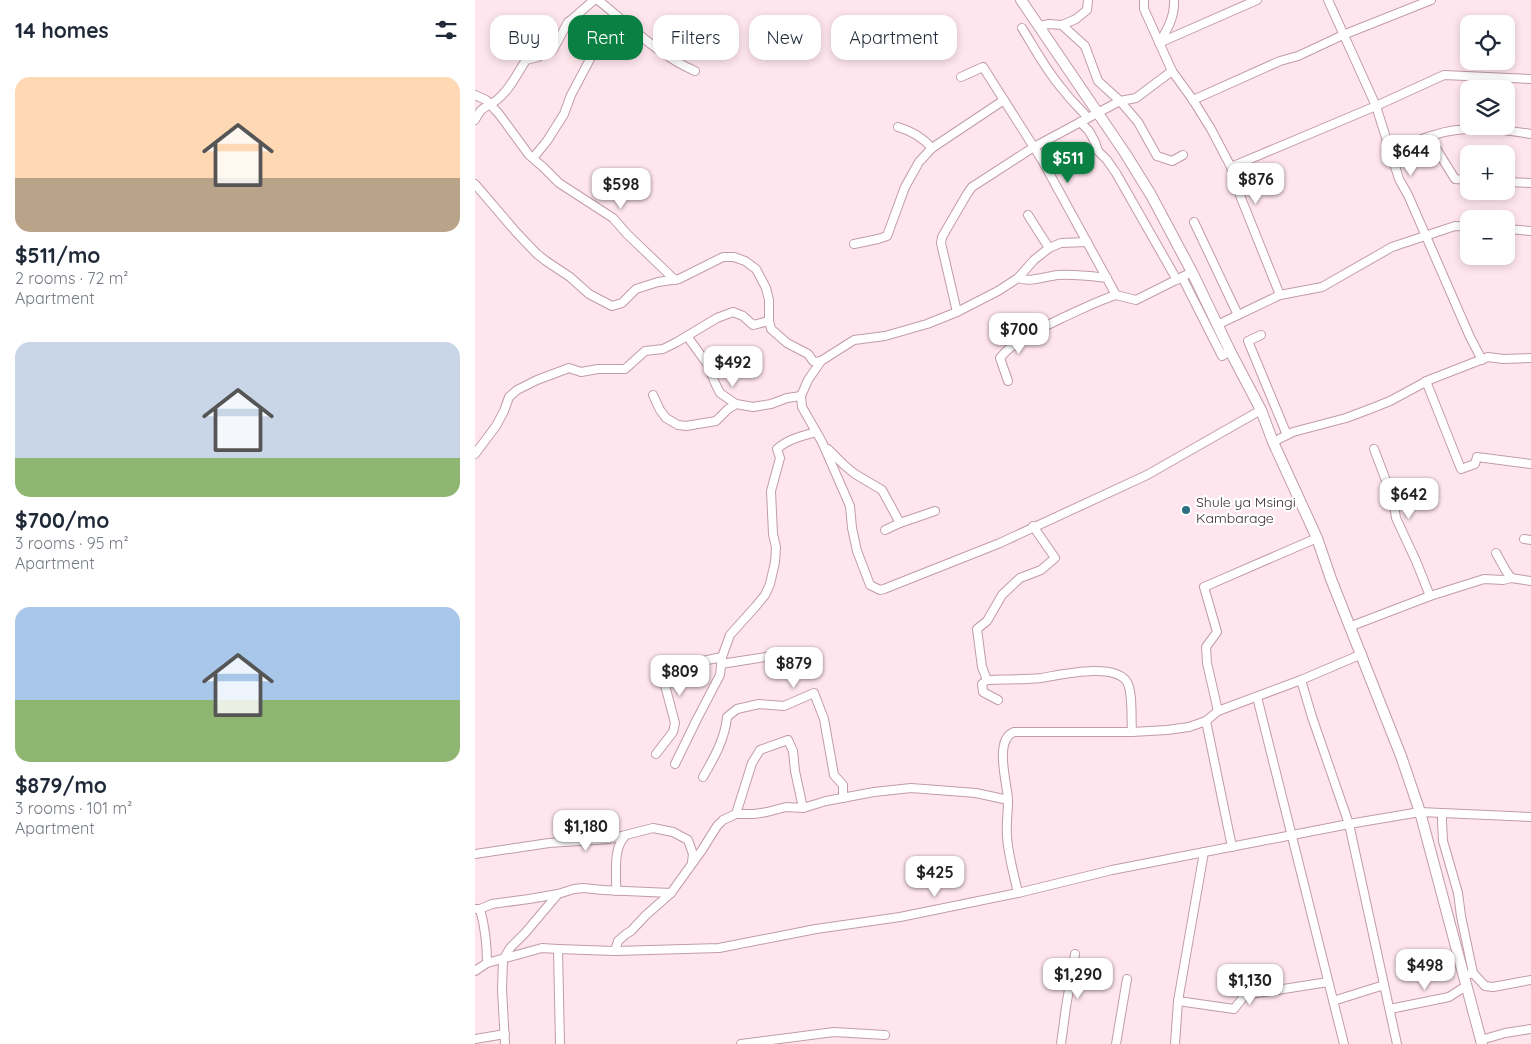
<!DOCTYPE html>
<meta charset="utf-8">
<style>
body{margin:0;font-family:Quicksand,sans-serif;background:#f6f6f7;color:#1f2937;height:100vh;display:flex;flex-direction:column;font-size:19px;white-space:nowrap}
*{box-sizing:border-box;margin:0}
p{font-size:16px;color:#747a83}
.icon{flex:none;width:28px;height:28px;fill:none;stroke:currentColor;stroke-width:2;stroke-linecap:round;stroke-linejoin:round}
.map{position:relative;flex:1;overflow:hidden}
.drawer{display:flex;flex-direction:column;background:#fff;width:475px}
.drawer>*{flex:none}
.banner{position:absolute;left:15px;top:15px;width:475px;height:45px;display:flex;gap:10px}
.buttons{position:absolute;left:985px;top:15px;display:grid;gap:10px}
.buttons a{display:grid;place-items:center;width:55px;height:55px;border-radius:10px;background:#fff;box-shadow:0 2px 8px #0003;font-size:25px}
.price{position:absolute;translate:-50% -42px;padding:0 11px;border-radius:10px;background:#fff;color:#222;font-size:16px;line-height:32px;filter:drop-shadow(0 1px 2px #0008)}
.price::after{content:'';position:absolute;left:50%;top:30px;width:15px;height:11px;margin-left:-8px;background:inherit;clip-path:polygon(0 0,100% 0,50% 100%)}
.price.on{background:#0b8043;color:#fff}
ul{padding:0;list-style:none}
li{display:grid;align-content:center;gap:10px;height:265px;padding:0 15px}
li span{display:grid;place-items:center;height:155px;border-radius:15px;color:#555}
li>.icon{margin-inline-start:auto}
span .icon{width:90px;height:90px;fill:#fffc;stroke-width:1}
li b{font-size:21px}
h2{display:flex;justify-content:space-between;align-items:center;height:60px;padding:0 15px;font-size:21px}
.chip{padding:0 18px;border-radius:15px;background:#fff;box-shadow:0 2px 8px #0003;font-size:18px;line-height:45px}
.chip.on{background:#0b8043;color:#fff}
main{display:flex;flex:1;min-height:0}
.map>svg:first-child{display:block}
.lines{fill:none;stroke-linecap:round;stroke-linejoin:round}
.minor-casing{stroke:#c29ba9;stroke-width:10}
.major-casing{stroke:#c29ba9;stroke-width:12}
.minor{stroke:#fff;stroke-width:8}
.major{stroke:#fff;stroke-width:10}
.poi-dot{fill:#2d6f82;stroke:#fff;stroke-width:2}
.labels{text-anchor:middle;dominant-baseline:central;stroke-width:4.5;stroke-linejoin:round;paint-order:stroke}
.poi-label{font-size:14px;fill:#3a2a30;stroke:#fff;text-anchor:start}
</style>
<main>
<section class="drawer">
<h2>14 homes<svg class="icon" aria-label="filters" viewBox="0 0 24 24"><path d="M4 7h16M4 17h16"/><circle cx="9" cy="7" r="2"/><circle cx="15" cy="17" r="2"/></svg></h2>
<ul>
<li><span style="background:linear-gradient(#ffd9b3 65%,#b9a48a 0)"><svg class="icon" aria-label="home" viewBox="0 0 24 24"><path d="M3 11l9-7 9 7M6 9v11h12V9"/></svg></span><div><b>$511/mo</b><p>2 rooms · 72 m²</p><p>Apartment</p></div></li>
<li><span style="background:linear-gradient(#c9d6e8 75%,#8fb573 0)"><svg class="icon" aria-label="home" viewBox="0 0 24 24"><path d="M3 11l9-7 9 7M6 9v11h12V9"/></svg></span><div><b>$700/mo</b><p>3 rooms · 95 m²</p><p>Apartment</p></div></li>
<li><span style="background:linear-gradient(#a9c7e8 60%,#8fb573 0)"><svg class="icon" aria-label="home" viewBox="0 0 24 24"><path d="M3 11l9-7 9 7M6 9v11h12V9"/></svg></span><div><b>$879/mo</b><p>3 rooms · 101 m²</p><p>Apartment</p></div></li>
</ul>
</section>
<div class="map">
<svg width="1056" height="1044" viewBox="0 0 1056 1044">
<rect width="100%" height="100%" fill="#ffe6ee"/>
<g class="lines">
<defs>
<g id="minor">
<path d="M123 0C154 25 183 55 220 71"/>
<polyline points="669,0 669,9 697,71 718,100 736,129 756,167 766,198 805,295 742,325"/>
<polyline points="853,0 901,106 924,179 933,195 995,337 1007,360"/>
<polyline points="587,25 601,19 612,10 613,0"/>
<polyline points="565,26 574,24 587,25 610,46 623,81 645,101 663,122 682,156 697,161 708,155"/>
<path d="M547 28C560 49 572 72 589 91 596 101 605 108 613 118L645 101 661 98 697 71"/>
<path d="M685 42C693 28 700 16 699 0"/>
<polyline points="684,43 782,0"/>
<polyline points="486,77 508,67 567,160 641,295 661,300 717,272"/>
<polyline points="0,95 11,100 24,114 54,155 68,167 84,183 138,218 152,234 200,280"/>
<polyline points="718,100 805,61 823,56 868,35 956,0"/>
<path d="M0 120C7 105 12 108 23 99 35 89 42 74 51 60L63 57 78 50 93 22 96 20 119 0"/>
<polyline points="605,122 614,131 620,142 623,151 632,160 641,173 702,280"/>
<path d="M423 127C437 131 447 137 457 148"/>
<polyline points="954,137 980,179 994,180"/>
<path d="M915 152C930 146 944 139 959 135 990 125 1025 129 1056 134"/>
<polyline points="58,158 72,141 89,114 96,95 122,46 141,15"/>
<polyline points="756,167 901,106 969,75 1056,79"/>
<polyline points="1031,182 1056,183"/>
<polyline points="0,184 41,232 62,254 71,261 95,277 114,294 137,306 147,303 161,289 183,282 204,279 248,257 259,257 270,261 281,269 291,288 294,300 294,321 296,329 312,343 333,354 338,361 341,362 346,361"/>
<polyline points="553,215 574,248"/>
<polyline points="719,222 763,315"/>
<polyline points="1031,229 1056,231"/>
<polyline points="612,242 586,243 574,248 559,260 543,278 523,291 482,312 452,324 410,336 379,340 346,361 333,380 326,396 327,407 347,442 375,506 377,528 382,551 395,585 405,590 409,589 525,543 672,475 786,410"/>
<polyline points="379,244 403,239 412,236 430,187 444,162 457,148 529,100"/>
<polyline points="707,277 747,356 755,351"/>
<path d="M543 278C555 283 571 276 583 275 600 274 615 276 632 278"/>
<polyline points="805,295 847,287 917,247 980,226 994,227"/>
<polyline points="482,312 466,243 467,237 492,194 497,187 559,147 613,118"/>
<polyline points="786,335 773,341 812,435"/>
<polyline points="212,336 233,365 240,383 245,393 261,404 278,407 296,404 312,398 326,396"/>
<path d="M533 381 525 358C539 340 567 328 587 318 605 310 622 301 641 295"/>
<polyline points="951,381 986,469 1000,464 1002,457 1056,464"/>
<polyline points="178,395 185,410 191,418 203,425 211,426 241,421 253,409 261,404"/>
<polyline points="798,442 818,432 871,418 895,409 915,401 954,380 1013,357 1028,359 1056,358"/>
<polyline points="350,448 353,449 369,465 380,474 407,490 425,523 460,511"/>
<polyline points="899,449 918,499 921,518 941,561 955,596"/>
<polyline points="0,454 21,426 29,411 34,397 42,390 62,380 94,368 106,372 123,369 150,369 170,351 188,349 202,342 242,318 258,312 268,316 278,325 294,321"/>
<polyline points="410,530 425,523"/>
<polyline points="1049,539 1056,540"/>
<polyline points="1021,553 1031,571 1036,578"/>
<polyline points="874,627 955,596 1009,579 1028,580 1036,578 1056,581"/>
<polyline points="246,664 322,652"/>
<path d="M512 680C530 679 548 680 566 678 586 675 639 662 652 682 658 692 656 719 657 732"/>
<polyline points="826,680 837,717 874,824 922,1044"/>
<polyline points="782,697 869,1044"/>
<polyline points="523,700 508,692 507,684 512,680 507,667 502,629 512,621 527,595 545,578 566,570 580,558 558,526"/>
<polyline points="743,711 732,663 731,647 742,632 729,587 842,538"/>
<polyline points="731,721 757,847"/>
<polyline points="181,754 198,732 200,723 187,674 194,668 247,657"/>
<path d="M200 764 222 719 245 675 247 657 255 635 281 606 290 595 295 584 300 562 301 547 298 534 296 491 305 458 302 449C313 439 327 436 341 432"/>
<path d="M228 777C239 758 250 739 252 717L262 709 284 704 309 706 339 693 349 719 359 775 368 785V798"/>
<polyline points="967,813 967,821 968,841 983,893 986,916 998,973"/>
<polyline points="261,814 277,763 285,750 313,740 318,751 320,771 328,808"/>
<polyline points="0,854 74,843 135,839 178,828 198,832 213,840 218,854 217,862"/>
<path d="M141 891C142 874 137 848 151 835"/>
<path d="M543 893C539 874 533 855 532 836 531 824 533 813 533 801 533 785 518 740 539 732H657L692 730 714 727 731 721 743 711 826 680 887 654"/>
<polyline points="0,909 5,909 17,904 54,899 83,894 99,889 108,888 128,890 196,893"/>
<path d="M5 909C10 927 12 944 12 963"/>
<polyline points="140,951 143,941 151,934 156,931 171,915 196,893 227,850 242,826 248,820 261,814 279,814 292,812 311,807 328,808 351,801 399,792 436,788 501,793 533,800"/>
<polyline points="0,971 12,963 67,948 83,949"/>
<polyline points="995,974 998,973 1010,986 1018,987 1056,980"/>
<polyline points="703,1001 759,1009 770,995 853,982"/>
<polyline points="858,1001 909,985"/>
<polyline points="915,1009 974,997 991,986"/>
<polyline points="0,1039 30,1034"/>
<polyline points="1006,1040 1030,1033 1056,1029"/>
<polyline points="30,1044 27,989 28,960 35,948 50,933 83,894"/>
<polyline points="85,1044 83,949 140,951 244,948 341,929 425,917 543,893 637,870 874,824 945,812 1056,817"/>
<polyline points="266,1044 359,1032 410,1035"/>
<polyline points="586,1044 591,1007 600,954"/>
<polyline points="641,1044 652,979"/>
<polyline points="700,1044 703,1001 729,852"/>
</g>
<polyline id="major" points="546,0 650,153 676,195 717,272 755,351 786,410 798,442 842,538 856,579 926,756 945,812 1007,1044"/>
</defs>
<use href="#minor" class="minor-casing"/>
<use href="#major" class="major-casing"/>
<use href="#minor" class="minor"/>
<use href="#major" class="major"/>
</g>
<circle class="poi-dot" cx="711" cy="510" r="5"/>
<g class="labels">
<g class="poi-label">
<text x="721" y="502">Shule ya Msingi<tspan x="721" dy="16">Kambarage</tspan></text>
</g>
</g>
</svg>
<div class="buttons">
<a><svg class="icon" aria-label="locate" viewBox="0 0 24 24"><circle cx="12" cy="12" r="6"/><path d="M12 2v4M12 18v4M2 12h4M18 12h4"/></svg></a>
<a><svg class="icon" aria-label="layers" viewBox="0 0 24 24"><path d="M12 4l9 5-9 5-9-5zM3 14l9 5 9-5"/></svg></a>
<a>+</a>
<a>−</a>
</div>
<b class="price" style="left:936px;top:177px">$644</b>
<b class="price on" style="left:593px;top:184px">$511</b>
<b class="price" style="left:781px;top:205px">$876</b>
<b class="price" style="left:146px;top:210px">$598</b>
<b class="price" style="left:544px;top:355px">$700</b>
<b class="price" style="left:258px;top:388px">$492</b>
<b class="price" style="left:934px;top:520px">$642</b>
<b class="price" style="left:319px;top:689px">$879</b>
<b class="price" style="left:205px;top:697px">$809</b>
<b class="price" style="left:111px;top:852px">$1,180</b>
<b class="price" style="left:460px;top:898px">$425</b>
<b class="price" style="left:950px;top:991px">$498</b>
<b class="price" style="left:603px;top:1000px">$1,290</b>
<b class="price" style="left:775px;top:1006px">$1,130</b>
<div class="banner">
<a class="chip">Buy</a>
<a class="chip on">Rent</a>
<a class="chip">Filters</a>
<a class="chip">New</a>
<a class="chip">Apartment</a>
</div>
</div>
</main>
